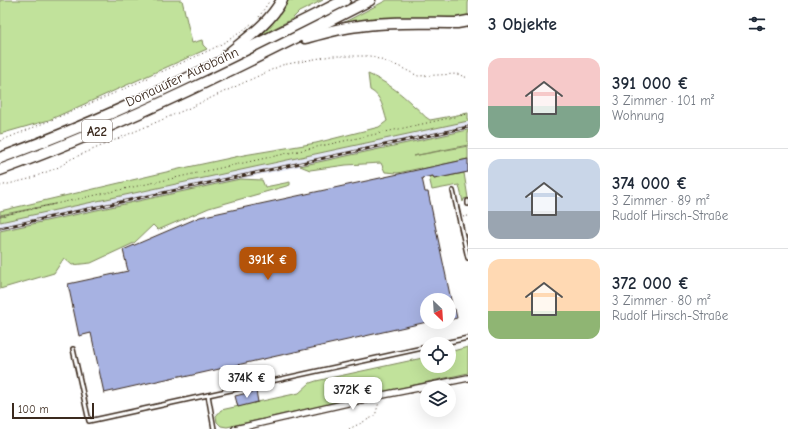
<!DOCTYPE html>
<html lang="de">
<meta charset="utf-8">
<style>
body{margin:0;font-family:"Comic Neue",sans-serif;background:#f6f6f7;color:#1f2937;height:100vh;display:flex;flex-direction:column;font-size:15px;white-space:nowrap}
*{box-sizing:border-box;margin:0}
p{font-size:13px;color:#747a83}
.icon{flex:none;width:22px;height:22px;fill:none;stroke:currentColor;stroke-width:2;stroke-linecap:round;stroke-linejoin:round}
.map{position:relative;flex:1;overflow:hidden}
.details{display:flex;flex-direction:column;background:#fff;width:320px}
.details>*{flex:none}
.needle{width:26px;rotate:155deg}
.controls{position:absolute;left:420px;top:293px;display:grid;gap:8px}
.controls a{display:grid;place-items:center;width:36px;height:36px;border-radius:50%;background:#fff;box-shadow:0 4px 16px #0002;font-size:20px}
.scale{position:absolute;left:12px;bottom:10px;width:82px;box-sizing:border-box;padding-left:4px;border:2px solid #3b2a1e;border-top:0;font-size:11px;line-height:14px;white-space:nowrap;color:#3b2a1e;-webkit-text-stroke:3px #fff;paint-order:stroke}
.price{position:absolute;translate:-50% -34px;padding:0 9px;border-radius:8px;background:#fff;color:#222;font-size:13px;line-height:26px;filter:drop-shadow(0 1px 2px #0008)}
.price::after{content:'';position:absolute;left:50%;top:24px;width:12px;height:9px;margin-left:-6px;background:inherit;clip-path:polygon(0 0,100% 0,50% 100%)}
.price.active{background:#b45309;color:#fff}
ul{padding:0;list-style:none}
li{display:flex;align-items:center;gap:12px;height:100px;padding:0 20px}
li+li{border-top:1px solid #e0e1e3}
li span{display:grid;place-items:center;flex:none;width:112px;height:80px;border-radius:12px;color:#555}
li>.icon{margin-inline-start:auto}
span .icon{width:48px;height:48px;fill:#fffc;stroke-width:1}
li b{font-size:17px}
h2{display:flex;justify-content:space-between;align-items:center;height:48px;padding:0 20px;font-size:17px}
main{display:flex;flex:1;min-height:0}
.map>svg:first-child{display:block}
.built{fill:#e5e8f6}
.green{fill:#c1e29b;stroke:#7e865c}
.building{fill:#a7b2e2;stroke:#3b2a1e}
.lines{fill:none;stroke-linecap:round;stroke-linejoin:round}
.lane-casing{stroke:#3b2a1e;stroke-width:6}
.street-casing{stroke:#3b2a1e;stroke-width:8}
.highway-casing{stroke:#3b2a1e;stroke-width:13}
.path{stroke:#3b2a1e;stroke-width:1;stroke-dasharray:1 3;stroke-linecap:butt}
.lane{stroke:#fff;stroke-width:3}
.street{stroke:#fff;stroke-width:5.5}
.highway{stroke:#fff;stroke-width:10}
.rail-casing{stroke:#3b2a1e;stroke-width:3}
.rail{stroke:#fff;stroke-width:1.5;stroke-dasharray:4.5;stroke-linecap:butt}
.labels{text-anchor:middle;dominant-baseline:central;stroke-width:3;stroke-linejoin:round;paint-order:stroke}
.shield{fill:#fff;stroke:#766a62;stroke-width:1}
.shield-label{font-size:13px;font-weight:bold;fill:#3b2a1e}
.street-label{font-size:14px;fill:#3b2a1e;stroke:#fff}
</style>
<main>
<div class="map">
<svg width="468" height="429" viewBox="0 0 468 429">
<rect width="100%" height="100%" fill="#fff"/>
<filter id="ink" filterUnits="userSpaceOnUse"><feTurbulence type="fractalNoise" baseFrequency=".025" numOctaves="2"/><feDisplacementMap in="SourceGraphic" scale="8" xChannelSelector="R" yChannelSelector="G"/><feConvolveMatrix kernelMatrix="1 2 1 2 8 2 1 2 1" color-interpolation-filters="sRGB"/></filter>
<g filter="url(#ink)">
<polygon class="built" points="468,121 468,130 0,231 0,222"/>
<g class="green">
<polygon points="0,0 182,0 192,43 202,40 203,45 207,49 49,120 0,134"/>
<polygon points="285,0 323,0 299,12 292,19 254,39"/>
<polygon points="387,0 468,0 468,18 342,26 341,24"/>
<path d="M368 74C385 81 401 93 414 106 420 110 424 117 430 120L468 113V121L0 222V216L55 204 0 215V211L179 169 244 155 316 143 379 127 387 121C383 109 382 96 370 90Z"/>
<polygon points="468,130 468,145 413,156 468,146 468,159 422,169 421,168 398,173 385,172 381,163 346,165 310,170 300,166"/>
<polygon points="464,173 468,198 464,199 463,202 459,185 432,190 429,177 433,176 434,179"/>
<polygon points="240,179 262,180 265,187 290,182 290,185 209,208 158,230 153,225 134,243 91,263 72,265 64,258 54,273 0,289 0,231"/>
<polygon points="468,347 468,373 227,427 221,426 217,422 216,416 221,410 299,393 310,383 316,381 427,357 427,366 449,366 449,352"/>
</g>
<g class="building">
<polygon points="468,159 468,172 434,179 433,176 422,178 425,192 428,192 453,309 455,309 457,318 449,320 449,300 450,300 427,300 427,322 184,377 184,375 104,393 91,333 79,336 68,284 128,271 123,250 200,217"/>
<polygon points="256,391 258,402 238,407 235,396"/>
</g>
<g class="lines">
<defs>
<g id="lane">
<polyline points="453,191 468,258"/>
<polyline points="468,201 468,204"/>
<polyline points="439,344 468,338"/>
<polyline points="73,349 89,421 208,395 214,429"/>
<polyline points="208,395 427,347"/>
</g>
<polyline id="street" points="235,429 378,396 468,378"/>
<g id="highway">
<path d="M305 38C323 33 340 28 359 26 391 21 425 23 457 23L468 21"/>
<path d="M227 55C248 37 268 25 282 0"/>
<path d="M0 158C119 115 232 57 345 0"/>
<path d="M0 170C128 123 249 62 370 0"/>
</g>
</defs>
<use href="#lane" class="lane-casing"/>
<use href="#street" class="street-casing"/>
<use href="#highway" class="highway-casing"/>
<g class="path">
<polyline points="259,17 270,0"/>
<path d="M0 141C57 118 114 94 170 68 199 55 228 44 252 23"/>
<polyline points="0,186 29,179 59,167 71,159 187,109 282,65 331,56 370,56 398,66 418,76 457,74 468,78"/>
<polyline points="0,216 468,114"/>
<polyline points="463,217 468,216"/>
<polyline points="349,429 375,416 379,402"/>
</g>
<use href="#lane" class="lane"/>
<use href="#street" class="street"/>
<use href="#highway" class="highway"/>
<defs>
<polyline id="rail" points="0,228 468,127"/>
</defs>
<use href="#rail" class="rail-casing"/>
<use href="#rail" class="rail"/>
</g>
</g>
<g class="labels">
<rect class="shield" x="82" y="120" width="30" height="22" rx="3"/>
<g class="shield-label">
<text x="97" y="131">A22</text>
</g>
<g class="street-label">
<text transform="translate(182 77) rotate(-25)">Donauufer Autobahn</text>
</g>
</g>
</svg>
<div class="controls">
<a><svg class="needle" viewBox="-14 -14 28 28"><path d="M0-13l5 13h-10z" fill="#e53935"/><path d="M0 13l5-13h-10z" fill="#747a83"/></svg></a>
<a><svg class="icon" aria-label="locate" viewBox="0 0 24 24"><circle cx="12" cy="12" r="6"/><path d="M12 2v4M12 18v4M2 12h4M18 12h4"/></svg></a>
<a><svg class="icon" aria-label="layers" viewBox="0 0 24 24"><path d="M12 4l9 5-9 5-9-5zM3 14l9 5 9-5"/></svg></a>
</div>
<div class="scale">100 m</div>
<b class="price active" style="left:268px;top:281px">391K €</b>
<b class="price" style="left:247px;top:399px">374K €</b>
<b class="price" style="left:353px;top:411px">372K €</b>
</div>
<section class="details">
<h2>3 Objekte<svg class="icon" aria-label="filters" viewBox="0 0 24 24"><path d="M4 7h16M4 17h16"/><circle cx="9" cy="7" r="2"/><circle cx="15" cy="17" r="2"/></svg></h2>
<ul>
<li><span style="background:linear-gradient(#f6c9c9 60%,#7fa58c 0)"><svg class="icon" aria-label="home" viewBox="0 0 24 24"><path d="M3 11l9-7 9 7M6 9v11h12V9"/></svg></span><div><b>391 000 €</b><p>3 Zimmer · 101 m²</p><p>Wohnung</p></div></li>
<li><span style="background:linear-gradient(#c9d6e8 65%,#9aa5b1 0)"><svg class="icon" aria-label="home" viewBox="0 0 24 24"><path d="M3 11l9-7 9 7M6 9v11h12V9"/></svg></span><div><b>374 000 €</b><p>3 Zimmer · 89 m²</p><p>Rudolf Hirsch-Straße</p></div></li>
<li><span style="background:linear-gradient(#ffd9b3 65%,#8fb573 0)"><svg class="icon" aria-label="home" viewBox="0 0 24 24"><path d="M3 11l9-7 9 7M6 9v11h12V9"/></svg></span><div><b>372 000 €</b><p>3 Zimmer · 80 m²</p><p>Rudolf Hirsch-Straße</p></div></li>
</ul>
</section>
</main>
